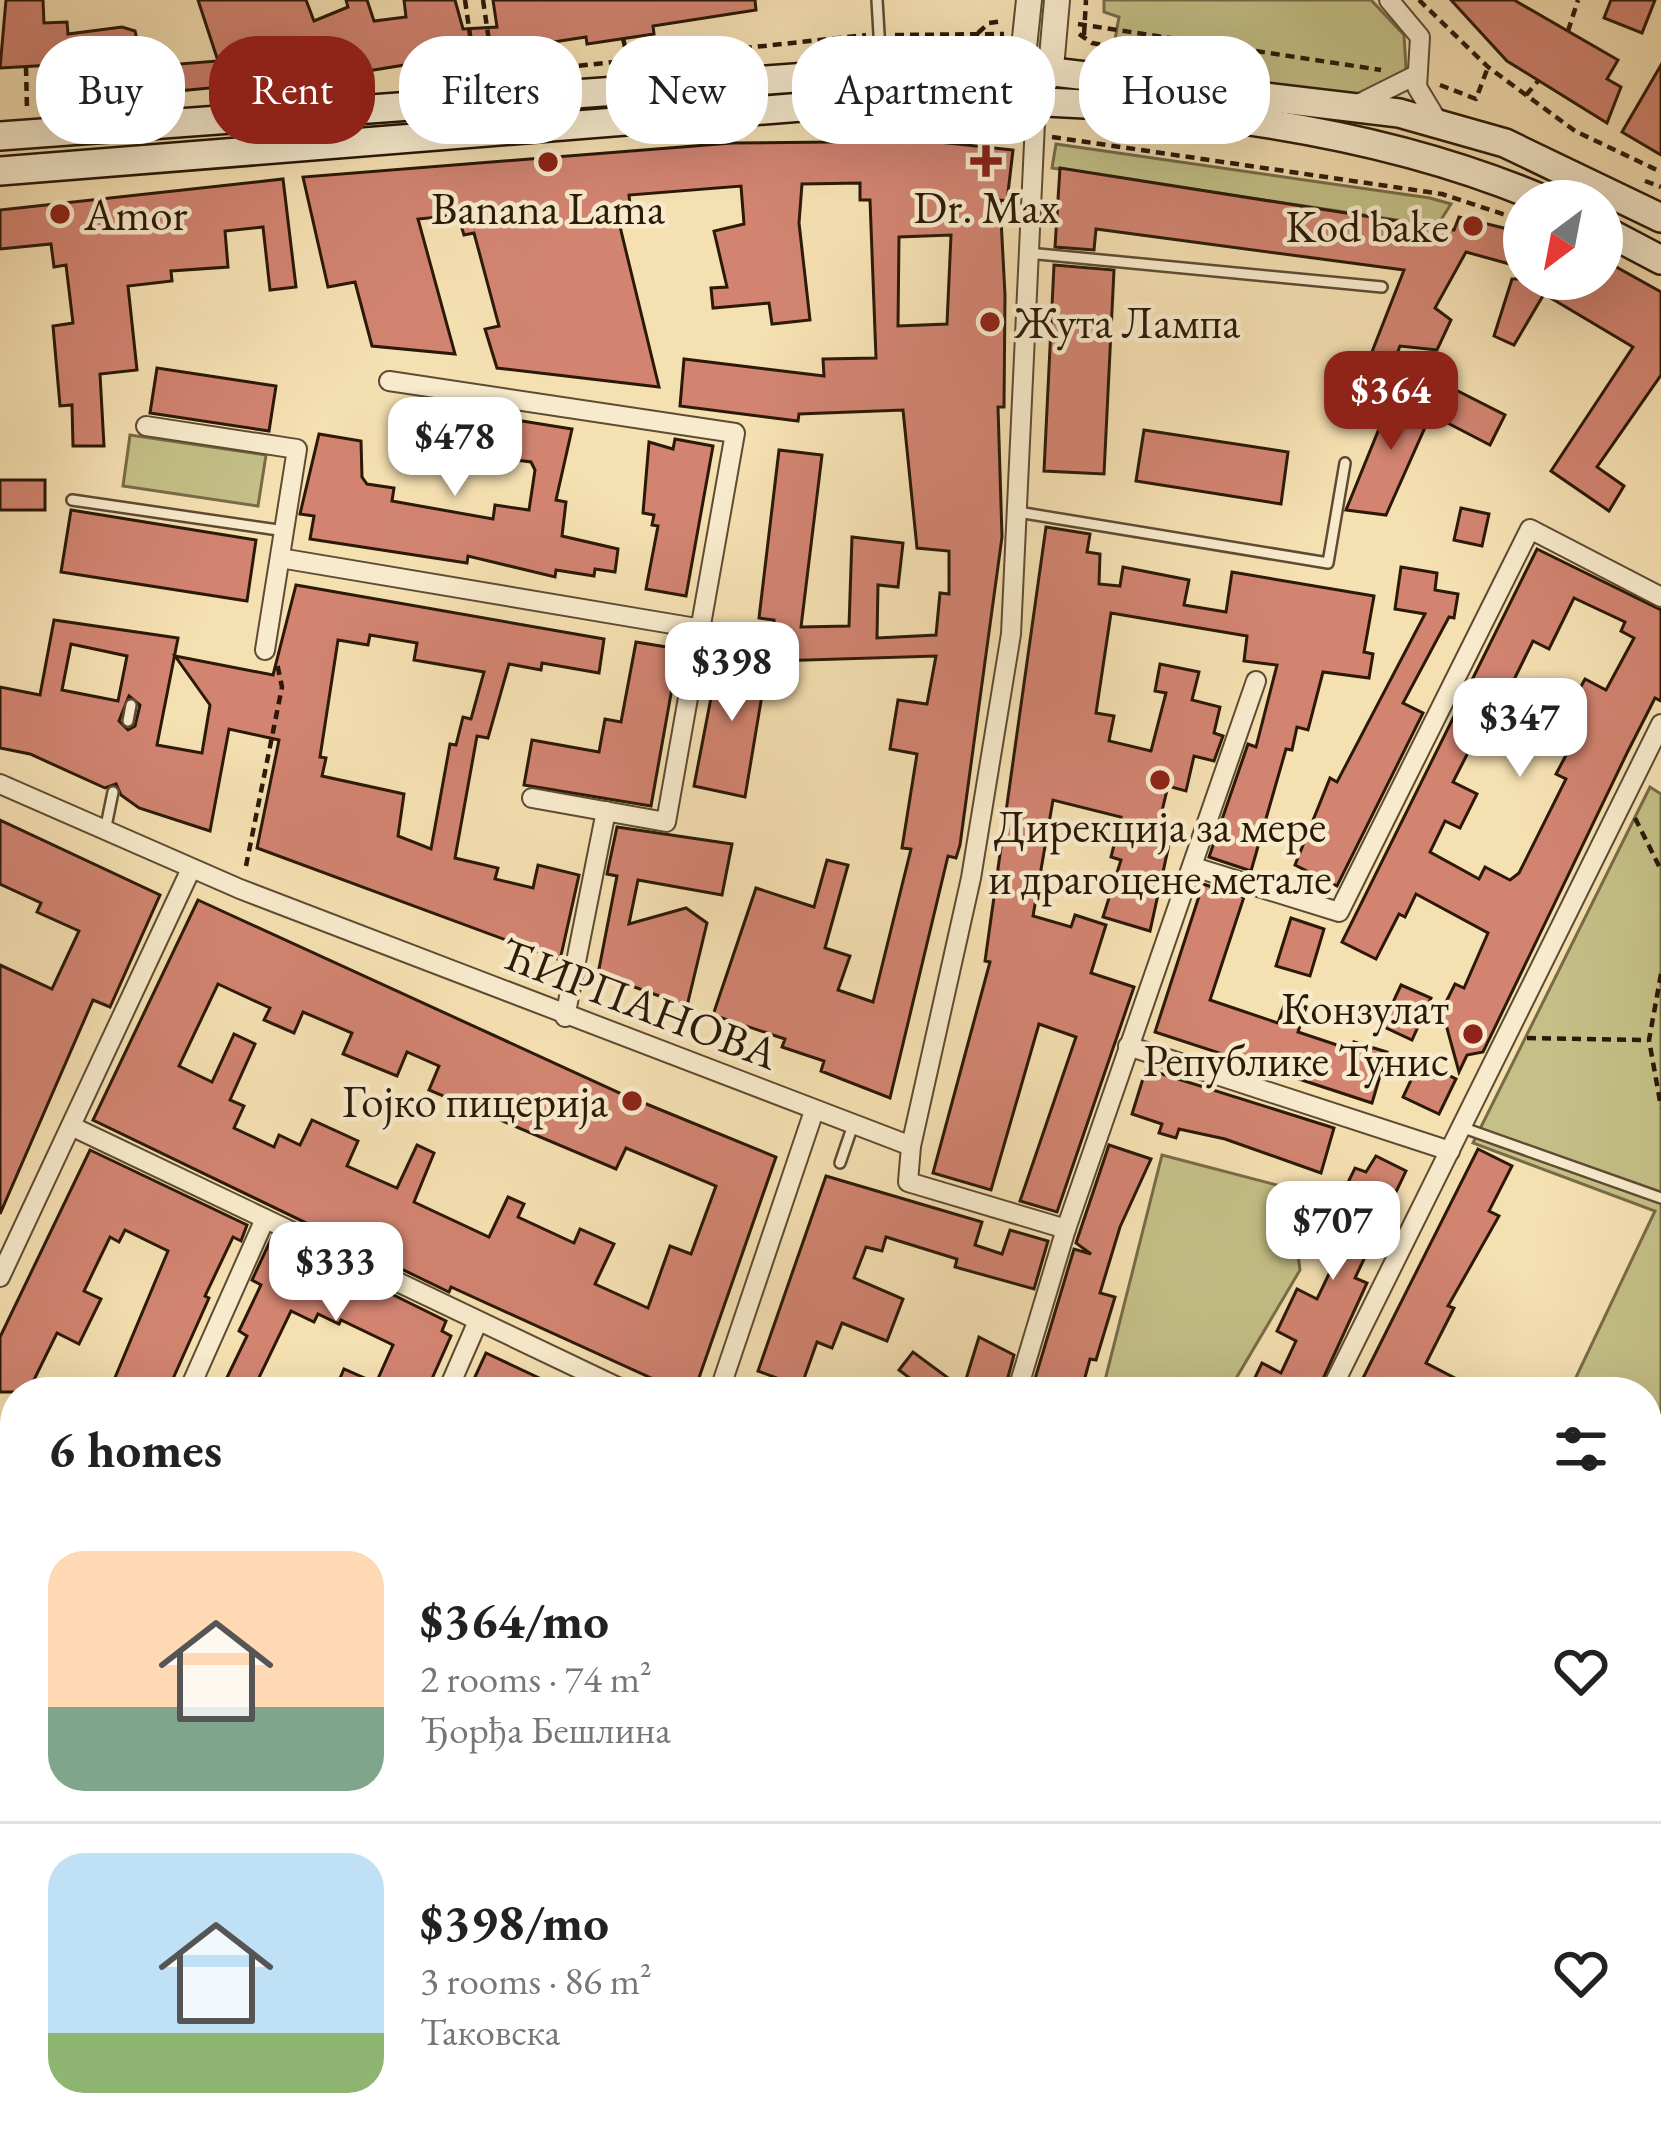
<!DOCTYPE html>
<meta charset="utf-8">
<style>
body{margin:0;font-family:"EB Garamond",serif;background:#f2f2f2;color:#222;height:100vh;display:flex;flex-direction:column;font-size:45px;white-space:nowrap}
*{box-sizing:border-box;margin:0}
p{font-size:39px;color:#767676}
.icon{flex:none;width:66px;height:66px;fill:none;stroke:currentColor;stroke-width:2;stroke-linecap:round;stroke-linejoin:round}
.map{position:relative;flex:1;overflow:hidden}
.panel{position:absolute;left:0px;top:1377px;width:1662px;height:771px;display:flex;flex-direction:column;background:#fff;border-radius:48px 48px 0 0;box-shadow:0 12px 48px #0002}
.panel>*{flex:none}
.hud{position:absolute;left:36px;top:36px;width:1590px;height:108px;display:flex;gap:24px}
.needle{width:78px;rotate:212deg}
.controls{position:absolute;left:1503px;top:180px;display:grid;gap:24px}
.controls a{display:grid;place-items:center;width:120px;height:120px;border-radius:50%;background:#fff;box-shadow:0 12px 48px #0002;font-size:60px}
.price{position:absolute;translate:-50% -102px;padding:0 27px;border-radius:24px;background:#fff;color:#222;font-size:39px;line-height:78px;filter:drop-shadow(0 3px 6px #0008)}
.price::after{content:'';position:absolute;left:50%;top:72px;width:36px;height:27px;margin-left:-18px;background:inherit;clip-path:polygon(0 0,100% 0,50% 100%)}
.price.current{background:#8f2418;color:#fff}
ul{padding:0;list-style:none}
li{display:flex;align-items:center;gap:36px;height:300px;padding:0 48px}
li+li{border-top:3px solid #e0e0e0}
li span{display:grid;place-items:center;flex:none;width:336px;height:240px;border-radius:36px;color:#555}
li>.icon{margin-inline-start:auto}
span .icon{width:144px;height:144px;fill:#fffc;stroke-width:1}
li b{font-size:51px}
h2{display:flex;justify-content:space-between;align-items:center;height:144px;padding:0 48px;font-size:51px}
.chip{padding:0 42px;border-radius:48px;background:#fff;box-shadow:0 12px 48px #0002;font-size:42px;line-height:108px}
.chip.current{background:#8f2418;color:#fff}
.map>svg:first-child{display:block}
.green{fill:#c4c087;stroke:#786c47;stroke-width:3}
.building{fill:#d28471;stroke:#2b1907;stroke-width:3;fill-rule:evenodd}
.lines{fill:none;stroke-linecap:round;stroke-linejoin:round}
.service-casing{stroke:#5e4b32;stroke-width:14}
.minor-casing{stroke:#5e4b32;stroke-width:22}
.tertiary-casing{stroke:#5e4b32;stroke-width:28}
.secondary-casing{stroke:#2b1907;stroke-width:32}
.path{stroke:#2b1907;stroke-width:4.5;stroke-dasharray:9 6;stroke-linecap:butt}
.service{stroke:#f8ebcd;stroke-width:9}
.minor{stroke:#f8ebcd;stroke-width:18}
.tertiary{stroke:#f8ebcd;stroke-width:24}
.secondary{stroke:#f8ebcd;stroke-width:27}
.poi-dot{fill:#8f2418;stroke:#f8ebcd;stroke-width:4.5}
.labels{text-anchor:middle;dominant-baseline:central;stroke-width:9;stroke-linejoin:round;paint-order:stroke}
.poi-label{font-size:45px;fill:#2b1907;stroke:#f8ebcd}
.street-label{font-size:45px;fill:#2b1907;stroke:#f8ebcd}
</style>
<div class="map">
<svg width="1661" height="2146" viewBox="0 0 1661 2146">
<rect width="100%" height="100%" fill="#f5e0b2"/>
<filter id="stains"><feTurbulence type="fractalNoise" baseFrequency=".00167" numOctaves="4"/><feColorMatrix values="0 0 0 0 .2 0 0 0 0 .09 0 0 0 0 .02 0 0 0 .5 -.17"/></filter>
<radialGradient id="worn" r=".72"><stop offset=".6" stop-color="#630" stop-opacity="0"/><stop offset="1" stop-color="#630" stop-opacity=".3"/></radialGradient>
<g class="green">
<polygon points="1104,0 1371,0 1404,35 1406,69 1386,89 1354,97 1110,67 1119,17 1104,12"/>
<polygon points="1056,144 1430,198 1451,204 1437,226 1052,168"/>
<polygon points="130,435 266,455 258,506 123,486"/>
<polygon points="1650,787 1661,794 1661,1668 1647,1659 1647,1392 1569,1392 1655,1211 1473,1143"/>
<polygon points="1162,1155 1315,1195 1295,1232 1300,1270 1228,1392 1102,1392"/>
<polygon points="1659,1683 1661,1763 1647,1785 1647,1685"/>
<polygon points="15,1951 15,2017 2,2091 0,1953"/>
<polygon points="1647,2042 1661,2050 1661,2090 1647,2082"/>
<polygon points="405,2133 677,2133 705,2146 398,2146"/>
<polygon points="1365,2133 1418,2133 1422,2146 1364,2146"/>
<polygon points="1459,2133 1497,2133 1520,2146 1451,2146"/>
</g>
<g class="building">
<polygon points="6,0 43,0 44,23 67,22 68,34 122,27 135,31 143,67 218,61 198,0 306,0 314,21 348,7 346,0 367,0 374,21 406,17 404,0 455,0 463,29 497,27 493,0 755,0 756,10 653,26 654,34 587,44 586,37 501,50 499,41 465,46 466,55 343,75 137,95 126,87 111,98 107,49 69,52 70,64 0,68"/>
<polygon points="1451,0 1514,0 1618,60 1607,79 1621,87 1607,123 1507,61"/>
<polygon points="1611,0 1655,0 1642,33 1604,18"/>
<polygon points="1661,65 1661,155 1622,132"/>
<path d="M929 141 1013 150 1007 201 1000 200 1005 295 1004 407H998L1002 537 960 845 956 858 948 856 890 1098 821 1071 824 1061 782 1047 785 1039 713 1015 756 888 814 907 827 860 848 865 825 948 850 956 838 990 873 1002 911 849 902 848 917 754 890 749 898 700 927 704 936 656 775 661 774 620 759 618 779 450 822 455 801 627 849 626 852 537 903 543 898 587 878 585 877 638 936 635 940 593 949 594V551L917 548 903 410 799 414 798 421 680 406 684 359 824 376 823 359 876 358 870 200H860V183L802 184 799 223 810 320 772 324 769 303 713 308 711 288 727 287 714 231 744 224 741 186 629 195 630 205 615 206 659 387 497 368 485 329 499 326 474 233 464 235 458 215 418 219 455 354 372 346 355 282 328 287 303 177 732 143ZM951 235 947 324 898 326 899 237Z"/>
<polygon points="1060,168 1454,230 1459,217 1524,233 1524,268 1466,252 1435,308 1451,320 1437,350 1400,346 1383,389 1361,380 1404,270 1096,229 1094,250 1055,247"/>
<polygon points="283,179 296,287 270,290 263,227 225,231 228,267 171,271 172,281 128,286 137,370 100,374 104,446 73,446 72,405 60,406 53,326 73,323 66,265 54,267 51,244 0,249 0,210"/>
<polygon points="1602,259 1661,292 1661,375 1597,467 1624,486 1609,511 1551,471 1633,347 1544,294 1514,345 1494,336 1512,279 1602,279"/>
<polygon points="1054,265 1114,270 1104,474 1044,471"/>
<polygon points="157,368 276,386 269,431 150,413"/>
<polygon points="1396,387 1435,405 1386,515 1346,510"/>
<polygon points="1452,388 1505,415 1490,445 1436,417"/>
<polygon points="415,404 572,429 556,500 566,502 562,536 618,549 615,572 595,569 594,576 556,570 555,577 468,556 467,563 310,539 314,516 300,514 319,434 361,441 362,477 367,484 394,488 392,501 493,519 495,505 529,510 535,470 531,462 486,456 485,460 409,444"/>
<polygon points="1144,430 1288,452 1281,504 1136,481"/>
<polygon points="675,439 713,446 686,596 646,589 658,526 652,525 654,515 643,513 649,442 673,449"/>
<rect x="0" y="480" width="45" height="30"/>
<polygon points="1461,508 1489,514 1482,546 1454,540"/>
<polygon points="71,510 256,540 247,601 61,572"/>
<polygon points="1046,527 1090,534 1087,552 1100,554 1099,584 1120,586 1123,567 1189,580 1184,605 1226,612 1232,572 1374,596 1364,652 1373,654 1369,678 1323,672 1308,730 1297,727 1292,750 1286,749 1251,871 1209,857 1248,744 1256,747 1277,665 1244,661 1247,636 1111,613 1096,713 1114,716 1109,741 1151,751 1166,693 1155,691 1160,664 1199,672 1192,700 1220,707 1214,733 1223,736 1214,761 1194,756 1186,791 1168,786 1156,836 1170,840 1150,931 1103,917 1121,860 1111,857 1121,817 1053,800 1033,916 1071,927 1075,915 1106,925 1091,973 1134,987 1057,1212 1020,1201 1076,1037 1039,1024 991,1190 933,1173 990,962 985,961"/>
<path d="M1537 549 1661 610V701L1655 698 1627 753 1483 1052 1467 1055 1459 1072 1442 1010 1455 984 1464 988 1488 933 1416 894 1405 917 1399 914 1376 959 1342 942ZM1574 598 1625 622 1621 631 1634 638 1606 690 1585 679 1564 718 1581 727 1556 774 1566 779 1519 873 1510 880 1485 867 1479 879 1430 852 1445 821 1460 828 1477 794 1453 782 1478 733 1502 694 1506 696 1533 641 1549 649Z"/>
<polygon points="1401,567 1437,573 1435,590 1458,594 1454,618 1449,617 1403,703 1423,713 1337,886 1295,865 1330,778 1337,782 1425,614 1395,609"/>
<path d="M296 585 604 639 599 673 542 663 541 670 509 664 488 738 477 736 455 858 498 868 495 879 533 888 538 865 579 875 560 960 257 848 279 740 229 729 210 831 139 808 121 795 116 784 105 788 30 754 0 748V687L40 695 54 620 178 638 157 745 202 753 210 705 175 656 273 675ZM370 635 417 643 414 660 484 672 471 719 463 717 456 745 450 744 431 849 398 836 404 794 322 776 326 758 320 757 338 640 368 645ZM71 644 127 656 118 701 62 690ZM129 696 140 705 135 726 128 730 119 721Z"/>
<polygon points="636,642 679,649 651,806 524,785 532,740 599,752 605,719 621,722"/>
<polygon points="720,651 768,659 745,797 694,786"/>
<polygon points="0,820 160,895 110,1007 93,1000 0,1214 0,965 52,989 79,931 37,912 41,903 0,884"/>
<polygon points="617,827 732,844 722,895 638,880 629,924 686,908 707,923 687,1006 598,974 617,876 607,874"/>
<polygon points="1203,884 1244,897 1210,1000 1278,1023 1286,1000 1306,1007 1298,1032 1352,1050 1354,1042 1387,1052 1372,1103 1155,1032"/>
<path d="M198 900 622 1094 776 1157 694 1392H682L451 1287 449 1292 93 1120ZM218 984 270 1008 264 1020 294 1033 303 1012 352 1033 343 1054 397 1076 407 1052 439 1066 429 1090 616 1169 626 1148 716 1186 691 1254 670 1246 648 1308 595 1284 614 1244 580 1229 574 1243 518 1217 524 1204 508 1197 489 1237 414 1202 434 1153 417 1145 397 1188 347 1166 358 1141 312 1120 300 1145 279 1135 274 1147 234 1128 244 1106 230 1100 255 1044 234 1034 212 1082 179 1066Z"/>
<polygon points="1291,918 1324,929 1310,976 1276,966"/>
<polygon points="1401,985 1431,998 1412,1040 1382,1026"/>
<polygon points="1420,1061 1456,1079 1439,1114 1403,1097"/>
<polygon points="1146,1069 1334,1128 1321,1173 1225,1139 1179,1129 1176,1138 1159,1133 1162,1124 1132,1114"/>
<polygon points="1109,1145 1151,1159 1120,1227 1100,1293 1115,1297 1096,1360 1090,1359 1081,1392 1031,1392 1074,1249 1091,1254 1076,1243"/>
<polygon points="1478,1149 1512,1166 1489,1211 1499,1216 1448,1306 1454,1308 1426,1363 1482,1392 1356,1392"/>
<polygon points="90,1150 247,1225 241,1241 233,1237 205,1296 209,1298 167,1392 109,1392 168,1251 125,1230 119,1242 110,1237 84,1291 101,1299 79,1344 57,1333 28,1392 0,1392 0,1337"/>
<polygon points="1376,1156 1406,1171 1355,1278 1367,1283 1317,1392 1248,1392 1262,1363 1281,1373 1296,1341 1277,1331 1297,1289 1317,1299 1338,1255 1317,1246 1355,1168 1366,1172"/>
<polygon points="826,1176 982,1222 975,1245 1002,1254 1010,1230 1048,1241 1034,1289 955,1267 957,1259 886,1237 882,1251 866,1247 854,1278 903,1299 887,1341 842,1323 832,1348 817,1342 801,1387 758,1371"/>
<polygon points="272,1237 316,1258 312,1266 359,1289 363,1280 446,1321 442,1331 451,1336 426,1392 334,1392 344,1369 376,1383 393,1345 341,1320 339,1324 318,1314 314,1322 291,1311 252,1392 220,1392 247,1336 239,1331 261,1285 252,1280"/>
<polygon points="979,1337 1014,1355 1004,1392 928,1392 899,1370 913,1352 963,1389"/>
<polygon points="486,1353 569,1392 468,1392"/>
</g>
<g class="lines">
<defs>
<g id="service">
<polyline points="877,0 881,68"/>
<polyline points="128,96 130,122"/>
<polyline points="1028,253 1382,287"/>
<polyline points="72,500 285,531"/>
<polyline points="1018,512 1328,563 1345,463"/>
<polyline points="128,721 131,705"/>
<polyline points="105,831 113,792"/>
<polyline points="1461,1127 1661,1198"/>
<polyline points="840,1163 853,1125"/>
<polyline points="1647,1668 1661,1676"/>
<polyline points="0,2114 15,2117"/>
<polyline points="113,2133 115,2133"/>
<polyline points="71,2146 71,2133"/>
<polyline points="1439,2146 1447,2133"/>
</g>
<g id="minor">
<polyline points="1389,0 1420,37 1417,87 1438,122"/>
<polyline points="1360,103 1414,76"/>
<polyline points="389,381 735,433 666,822 532,798"/>
<polyline points="146,426 297,449 265,650"/>
<polyline points="280,558 702,629"/>
<polyline points="0,784 240,889 911,1146 908,1182 1066,1229 1017,1392"/>
<polyline points="1194,867 1339,912 1530,529 1661,597"/>
<polyline points="565,1017 606,811"/>
<polyline points="1128,1046 1450,1151"/>
<polyline points="71,1126 628,1392"/>
<polyline points="911,1146 971,878 1011,634 1036,101"/>
<polyline points="1066,1229 1256,681"/>
<polyline points="0,1277 191,869"/>
<polyline points="188,1392 265,1219"/>
<polyline points="447,1392 478,1321"/>
<polyline points="719,1392 814,1111"/>
<polyline points="1330,1392 1661,724"/>
<polyline points="196,2146 203,2133"/>
<polyline points="1016,2146 1022,2133"/>
<polyline points="1355,2146 1356,2133"/>
</g>
<g id="tertiary">
<polyline points="1028,82 1022,66 1029,0"/>
<polyline points="1036,101 1051,68 1057,0"/>
<polyline points="0,1720 15,1726"/>
<polyline points="891,2133 921,2146"/>
<polyline points="953,2133 982,2146"/>
</g>
<g id="secondary">
<polyline points="0,136 986,64 1399,113 1505,143 1661,218"/>
<path d="M0 171 890 100C1104 97 1348 115 1547 201"/>
<polyline points="1602,229 1661,260"/>
</g>
</defs>
<use href="#service" class="service-casing"/>
<use href="#minor" class="minor-casing"/>
<use href="#tertiary" class="tertiary-casing"/>
<use href="#secondary" class="secondary-casing"/>
<g class="path">
<polyline points="465,0 475,70"/>
<polyline points="483,0 493,68"/>
<polyline points="1419,0 1488,67 1575,131 1661,172"/>
<polyline points="1078,24 1381,70"/>
<polyline points="1568,31 1578,0"/>
<polyline points="978,33 989,23 1004,21"/>
<polyline points="1079,34 1092,43 1206,63"/>
<polyline points="895,35 1004,34"/>
<polyline points="1084,35 1086,0"/>
<polyline points="623,38 625,47"/>
<polyline points="99,49 103,103"/>
<polyline points="26,67 27,110"/>
<polyline points="549,69 866,35"/>
<polyline points="1440,85 1476,99 1488,67"/>
<polyline points="1526,95 1538,81"/>
<polyline points="1052,137 1442,194 1524,221"/>
<polyline points="1645,181 1661,187"/>
<polyline points="1635,818 1661,870"/>
<polyline points="246,866 282,687 277,663"/>
<polyline points="1661,974 1649,1040 1661,1107"/>
<polyline points="1527,1038 1648,1040"/>
<polyline points="1647,1542 1661,1538"/>
<polyline points="1648,1653 1661,1607"/>
<polyline points="0,1799 15,1802"/>
<polyline points="0,1922 15,1844"/>
<polyline points="0,2050 15,1964"/>
<polyline points="659,2133 687,2146"/>
<polyline points="486,2145 488,2146"/>
<polyline points="221,2146 228,2133"/>
<polyline points="494,2146 499,2133"/>
<polyline points="620,2146 626,2133"/>
<polyline points="826,2146 830,2136"/>
<polyline points="1471,2146 1479,2133"/>
</g>
<use href="#service" class="service"/>
<use href="#minor" class="minor"/>
<use href="#tertiary" class="tertiary"/>
<use href="#secondary" class="secondary"/>
</g>
<g class="poi-dot">
<path d="M980 143h12v12h12v12h-12v12h-12v-12h-12v-12h12z"/>
<circle cx="548" cy="162" r="12"/>
<circle cx="60" cy="214" r="12"/>
<circle cx="1473" cy="226" r="12"/>
<circle cx="990" cy="322" r="12"/>
<circle cx="1160" cy="780" r="12"/>
<circle cx="1473" cy="1034" r="12"/>
<circle cx="632" cy="1101" r="12"/>
</g>
<g class="labels">
<g class="poi-label">
<text x="986" y="207">Dr. Max</text>
<text x="548" y="208">Banana Lama</text>
<text x="84" y="214" text-anchor="start">Amor</text>
<text x="1449" y="226" text-anchor="end">Kod bake</text>
<text x="1014" y="322" text-anchor="start">Жута Лампа</text>
<text x="1160" y="826">Дирекција за мере<tspan x="1160" dy="52">и драгоцене метале</tspan></text>
<text x="1449" y="1008" text-anchor="end">Конзулат<tspan x="1449" dy="52">Републике Тунис</tspan></text>
<text x="608" y="1101" text-anchor="end">Гојко пицерија</text>
</g>
<g class="street-label">
<text transform="translate(640 1003) rotate(21)">ЋИРПАНОВА</text>
</g>
</g>
<rect width="100%" height="100%" filter="url(#stains)"/>
<rect width="100%" height="100%" fill="url(#worn)"/>
</svg>
<div class="controls">
<a><svg class="needle" viewBox="-14 -14 28 28"><path d="M0-13l5 13h-10z" fill="#e53935"/><path d="M0 13l5-13h-10z" fill="#767676"/></svg></a>
</div>
<b class="price current" style="left:1391px;top:453px">$364</b>
<b class="price" style="left:455px;top:499px">$478</b>
<b class="price" style="left:732px;top:724px">$398</b>
<b class="price" style="left:1520px;top:780px">$347</b>
<b class="price" style="left:1333px;top:1283px">$707</b>
<b class="price" style="left:336px;top:1324px">$333</b>
<div class="hud">
<a class="chip">Buy</a>
<a class="chip current">Rent</a>
<a class="chip">Filters</a>
<a class="chip">New</a>
<a class="chip">Apartment</a>
<a class="chip">House</a>
</div>
<section class="panel">
<h2>6 homes<svg class="icon" aria-label="filters" viewBox="0 0 24 24"><path d="M4 7h16M4 17h16"/><circle cx="9" cy="7" r="2"/><circle cx="15" cy="17" r="2"/></svg></h2>
<ul>
<li><span style="background:linear-gradient(#ffd9b3 65%,#7fa58c 0)"><svg class="icon" aria-label="home" viewBox="0 0 24 24"><path d="M3 11l9-7 9 7M6 9v11h12V9"/></svg></span><div><b>$364/mo</b><p>2 rooms · 74 m²</p><p>Ђорђа Бешлина</p></div><svg class="icon" aria-label="heart" viewBox="0 0 24 24"><path d="M12 20l-8-8c-3-5 5-10 8-4 3-6 11-1 8 4z"/></svg></li>
<li><span style="background:linear-gradient(#bfe0f5 75%,#8fb573 0)"><svg class="icon" aria-label="home" viewBox="0 0 24 24"><path d="M3 11l9-7 9 7M6 9v11h12V9"/></svg></span><div><b>$398/mo</b><p>3 rooms · 86 m²</p><p>Таковска</p></div><svg class="icon" aria-label="heart" viewBox="0 0 24 24"><path d="M12 20l-8-8c-3-5 5-10 8-4 3-6 11-1 8 4z"/></svg></li>
</ul>
</section>
</div>
